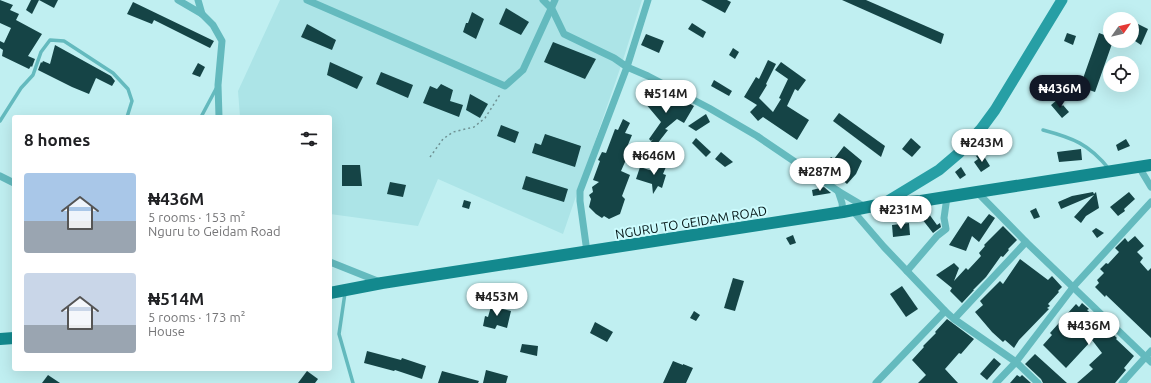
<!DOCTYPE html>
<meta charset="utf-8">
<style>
body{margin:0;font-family:Ubuntu,sans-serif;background:#f2f2f2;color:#202124;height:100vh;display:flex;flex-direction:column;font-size:15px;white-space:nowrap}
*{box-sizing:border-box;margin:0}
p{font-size:13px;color:#757577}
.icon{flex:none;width:22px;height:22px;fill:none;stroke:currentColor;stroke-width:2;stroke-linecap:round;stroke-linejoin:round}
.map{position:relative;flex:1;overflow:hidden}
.sheet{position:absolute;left:12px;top:115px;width:320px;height:256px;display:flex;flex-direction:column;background:#fff;border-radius:4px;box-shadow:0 4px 16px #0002}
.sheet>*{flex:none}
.needle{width:26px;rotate:56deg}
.controls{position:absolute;left:1103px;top:12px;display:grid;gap:8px}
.controls a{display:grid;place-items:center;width:36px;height:36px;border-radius:50%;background:#fff;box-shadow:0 4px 16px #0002;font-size:20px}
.price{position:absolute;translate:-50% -34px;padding:0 9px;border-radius:14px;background:#fff;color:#222;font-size:13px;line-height:26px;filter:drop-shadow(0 1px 2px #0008)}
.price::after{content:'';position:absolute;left:50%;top:24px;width:12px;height:9px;margin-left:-6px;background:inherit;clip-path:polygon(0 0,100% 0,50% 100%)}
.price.selected{background:#111827;color:#fff}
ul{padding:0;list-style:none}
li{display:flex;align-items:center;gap:12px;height:100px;padding:0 12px}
li span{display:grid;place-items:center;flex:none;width:112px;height:80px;border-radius:4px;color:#555}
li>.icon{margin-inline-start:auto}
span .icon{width:48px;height:48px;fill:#fffc;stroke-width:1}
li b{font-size:17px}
h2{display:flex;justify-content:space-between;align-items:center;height:48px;padding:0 12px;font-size:17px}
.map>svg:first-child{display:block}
.built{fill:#ace4e7}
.building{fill:#154446}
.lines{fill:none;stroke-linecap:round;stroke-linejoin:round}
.path{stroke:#6f9193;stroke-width:1.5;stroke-dasharray:2 3;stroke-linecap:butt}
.service{stroke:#64babe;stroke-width:3.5}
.minor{stroke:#64babe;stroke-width:7}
.secondary{stroke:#279fa5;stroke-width:11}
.primary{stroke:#13898e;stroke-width:12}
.labels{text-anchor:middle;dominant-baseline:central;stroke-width:4;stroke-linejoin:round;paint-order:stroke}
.street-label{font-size:13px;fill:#031415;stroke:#cdfcfe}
</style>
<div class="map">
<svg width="1151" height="383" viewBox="0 0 1151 383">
<rect width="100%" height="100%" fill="#c0eff1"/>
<polygon class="built" points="280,0 642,0 623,60 563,234 438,179 418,226 330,214 330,117 240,117 238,91"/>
<g class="building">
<polygon points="0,0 13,5 10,10 19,14 16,20 42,34 28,56 35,59 32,67 31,66 29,69 2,56 3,50 0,48 0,41 4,43 11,28 0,23"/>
<polygon points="31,0 39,0 32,14 26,10"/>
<polygon points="39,0 58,0 54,8"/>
<polygon points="701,0 727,0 731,2 725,13"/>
<polygon points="842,0 866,0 944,34 941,44"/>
<polygon points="133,2 214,41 210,48 154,20 152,24 127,14"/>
<polygon points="506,8 529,22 521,35 499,24"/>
<polygon points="472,12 484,19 476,39 463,32 466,23 468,23"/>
<polygon points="1132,21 1148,29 1141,45 1132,39"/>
<polygon points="692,23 706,32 703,38 688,29"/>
<polygon points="307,24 336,40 332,50 301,37"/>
<polygon points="1067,33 1076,36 1073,45 1064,41"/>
<polygon points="1099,33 1110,37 1110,41 1113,41 1095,92 1080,87"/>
<polygon points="646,34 664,41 659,53 641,45"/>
<polygon points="553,42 596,59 585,79 544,62"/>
<polygon points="55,45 111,76 115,81 112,86 96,78 89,94 72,87 38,70 41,62 42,63 43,61 50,64"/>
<polygon points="733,48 739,52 735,59 729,55"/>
<polygon points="768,60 776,64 766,84 767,85 759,98 773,112 781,99 779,98 788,79 775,70 781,62 806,80 798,91 795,89 787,106 809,120 797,140 763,117 758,121 750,112 757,105 744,97 756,77 759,79"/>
<polygon points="330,62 363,77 357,89 327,75"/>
<polygon points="198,63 205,67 200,77 192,74"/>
<polygon points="381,72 413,85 408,98 376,84"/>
<polygon points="714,80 732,91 729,96 711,86"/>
<polygon points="650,83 674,95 679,103 681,99 694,106 684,123 677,119 665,129 668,130 657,144 671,157 668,160 648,146 653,139 651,141 649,139 661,122 645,103 655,95 646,89"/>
<polygon points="441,84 453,90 450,101 463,105 459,117 423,103 430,86 437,89"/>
<polygon points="470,94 488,104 480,118 466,110"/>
<polygon points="1057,100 1062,106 1063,105 1069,112 1062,118 1051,105"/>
<polygon points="839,113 885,146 881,157 833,121"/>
<polygon points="706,114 710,122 696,131 688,126"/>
<polygon points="623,119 630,123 625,133 632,135 625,152 627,153 625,162 621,171 630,175 622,196 625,199 620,214 609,219 604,216 602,218 596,214 589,207 591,199 589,195 593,192 592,187 599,182 593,180 600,161 598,160 602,152 606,153 615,129 618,130"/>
<polygon points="501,125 519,132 515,143 497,136"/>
<polygon points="545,134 581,146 575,167 532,153 535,143 541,145"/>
<polygon points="696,138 711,152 706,157 692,143"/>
<polygon points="911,138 921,147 912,157 902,149"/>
<polygon points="1126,139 1130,146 1118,151 1116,145"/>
<polygon points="844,146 862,161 856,174 847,184 840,178 842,176 825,165 831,157 834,159"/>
<polygon points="1081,149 1082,160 1059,162 1057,152"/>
<polygon points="721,152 733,162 725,167 715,159"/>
<polygon points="982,153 990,166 981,172 974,162 978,159 976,156"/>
<polygon points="661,159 668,162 663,174 666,175 662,188 658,186 653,194 652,184 636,179 640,167 656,172"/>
<polygon points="342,165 360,165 362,186 342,186"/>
<polygon points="961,167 966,175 960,179 955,172"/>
<polygon points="526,176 568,189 564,202 522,189"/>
<polygon points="390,182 406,185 403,197 387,194"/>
<polygon points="824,187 831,193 813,196 812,190"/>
<polygon points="1093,192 1094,194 1096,192 1099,208 1086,216 1081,223 1074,217 1094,195 1061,209 1058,202 1072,196"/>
<polygon points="1129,192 1135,199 1124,209 1125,211 1118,216 1110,207"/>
<polygon points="464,200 471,202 469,209 462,207"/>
<polygon points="1036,208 1040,217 1034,219 1030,211"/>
<polygon points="929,214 937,225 940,223 941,227 933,233 922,219"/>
<polygon points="989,214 995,218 979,242 972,236 966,251 949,245 968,216 981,224"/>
<polygon points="909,223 910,235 893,237 892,225"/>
<polygon points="1003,226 1017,240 1008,249 1009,250 1003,257 1001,256 986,277 973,290 974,290 962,303 950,291 952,288 936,275 954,263 959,268 954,281 966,268 968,270 981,256 979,253 985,246 984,245"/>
<polygon points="1096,228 1104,233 1097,238 1092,231"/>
<polygon points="793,235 796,243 790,245 786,238"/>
<polygon points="1135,236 1144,246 1137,252 1143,258 1140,262 1148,271 1151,268 1151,338 1106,295 1105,297 1095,287 1099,283 1097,280 1104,273 1100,269 1106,263 1108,264 1119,252 1115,248 1125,238 1128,242"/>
<polygon points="1020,259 1048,280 1052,276 1062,287 1058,291 1059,292 1048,304 1050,306 1047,308 1049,309 1019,340 1014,348 1005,340 1003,342 992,332 975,312 983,305 980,301 1000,281 1003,284"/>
<polygon points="733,278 744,281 735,311 724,308"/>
<polygon points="902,286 918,309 906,317 890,294"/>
<polygon points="492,303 500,304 499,308 511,311 507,328 497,325 495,329 483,326 485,316 488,317"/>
<polygon points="1082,303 1089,309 1087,310 1117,338 1116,339 1134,356 1124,368 1126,370 1115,383 1077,383 1093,369 1089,365 1102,353 1092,340 1066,368 1043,345 1052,335 1050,333 1076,304 1079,307"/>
<polygon points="694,311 700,315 696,321 690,318"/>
<polygon points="947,319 974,339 961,354 959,353 945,369 958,383 918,383 926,375 912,360 924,347 923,346 936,333 935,332"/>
<polygon points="595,322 613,332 607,342 590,333"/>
<polygon points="522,344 538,346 537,356 520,352"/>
<polygon points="367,351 401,360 402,358 426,366 422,379 395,370 394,371 364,363"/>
<polygon points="1035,354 1067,383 1043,383 1041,379 1025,364"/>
<polygon points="994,358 1001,364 987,380 980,374"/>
<polygon points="673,361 683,365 683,364 693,368 686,383 663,383"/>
<polygon points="486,370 508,376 506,383 483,383"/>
<polygon points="307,371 318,379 315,383 298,383"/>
<polygon points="442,371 479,381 478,383 438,383"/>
<polygon points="48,375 60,383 42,383"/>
<polygon points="1017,375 1020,377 1022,375 1031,383 1010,383"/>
</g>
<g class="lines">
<polyline class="path" points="430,157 443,139 453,132 474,127 485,118 501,93"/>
<g class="service">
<polyline points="201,117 217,87"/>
<polyline points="0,121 21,88 33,75 41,52 50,40 64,41 113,73 128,89 132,101 127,117"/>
<path d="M1043 130C1073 138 1089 144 1109 169"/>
<polyline points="345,293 339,334 353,383"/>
</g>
<g class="minor">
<polyline points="178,0 202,14 213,25 222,41 218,85 219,117"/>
<polyline points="198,0 202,14"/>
<polyline points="307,0 505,86 523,70 555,0"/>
<polyline points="543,0 552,9 564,34 614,58 627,67 648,76 709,108 757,136 838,191 865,207"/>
<polyline points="1139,167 1151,187"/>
<polyline points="0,176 14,183"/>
<polyline points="838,191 842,203 843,212"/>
<polyline points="977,192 1026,242 1151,362"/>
<polyline points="853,211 884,247 945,311 954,319 1016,362 1038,383"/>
<polyline points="587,252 580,201 580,191 627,67 648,0"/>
<polyline points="330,262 380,282"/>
<polyline points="907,271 937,236 946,229 944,218 947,197"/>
<polyline points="954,319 1026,242"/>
<polyline points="876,383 945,311"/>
<polyline points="996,383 1016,362 1074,286 1151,202"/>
<polyline points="1122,383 1151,351"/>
</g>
<polyline class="secondary" points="883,204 939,170 959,153 981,129 995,110 1062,0"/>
<g class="primary">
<polyline points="330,293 382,283 843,212 883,204 921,201 977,192 1151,165"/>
<polyline points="0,339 14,338"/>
</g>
</g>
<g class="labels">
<g class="street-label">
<text transform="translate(691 222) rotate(-9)">NGURU TO GEIDAM ROAD</text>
</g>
</g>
</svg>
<div class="controls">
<a><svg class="needle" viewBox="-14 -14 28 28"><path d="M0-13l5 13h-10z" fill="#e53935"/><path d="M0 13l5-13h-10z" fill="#757577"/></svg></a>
<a><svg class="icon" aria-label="locate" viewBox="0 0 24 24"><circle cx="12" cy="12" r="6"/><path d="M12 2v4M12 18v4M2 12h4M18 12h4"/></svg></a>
</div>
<b class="price selected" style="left:1060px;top:109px">₦436M</b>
<b class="price" style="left:666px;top:114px">₦514M</b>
<b class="price" style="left:982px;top:163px">₦243M</b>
<b class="price" style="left:654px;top:176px">₦646M</b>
<b class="price" style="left:820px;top:192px">₦287M</b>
<b class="price" style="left:901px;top:230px">₦231M</b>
<b class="price" style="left:497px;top:317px">₦453M</b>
<b class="price" style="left:1089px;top:346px">₦436M</b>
<section class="sheet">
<h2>8 homes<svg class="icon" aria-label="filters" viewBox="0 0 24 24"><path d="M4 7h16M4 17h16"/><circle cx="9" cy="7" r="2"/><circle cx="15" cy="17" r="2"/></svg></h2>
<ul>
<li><span style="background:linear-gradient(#a9c7e8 60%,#9aa5b1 0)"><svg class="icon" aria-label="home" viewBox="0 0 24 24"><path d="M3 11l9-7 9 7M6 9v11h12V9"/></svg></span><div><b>₦436M</b><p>5 rooms · 153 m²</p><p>Nguru to Geidam Road</p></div></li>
<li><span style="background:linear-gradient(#c9d6e8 65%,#9aa5b1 0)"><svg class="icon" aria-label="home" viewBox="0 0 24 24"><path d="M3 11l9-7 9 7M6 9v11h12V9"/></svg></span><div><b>₦514M</b><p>5 rooms · 173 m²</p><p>House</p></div></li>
</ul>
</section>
</div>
